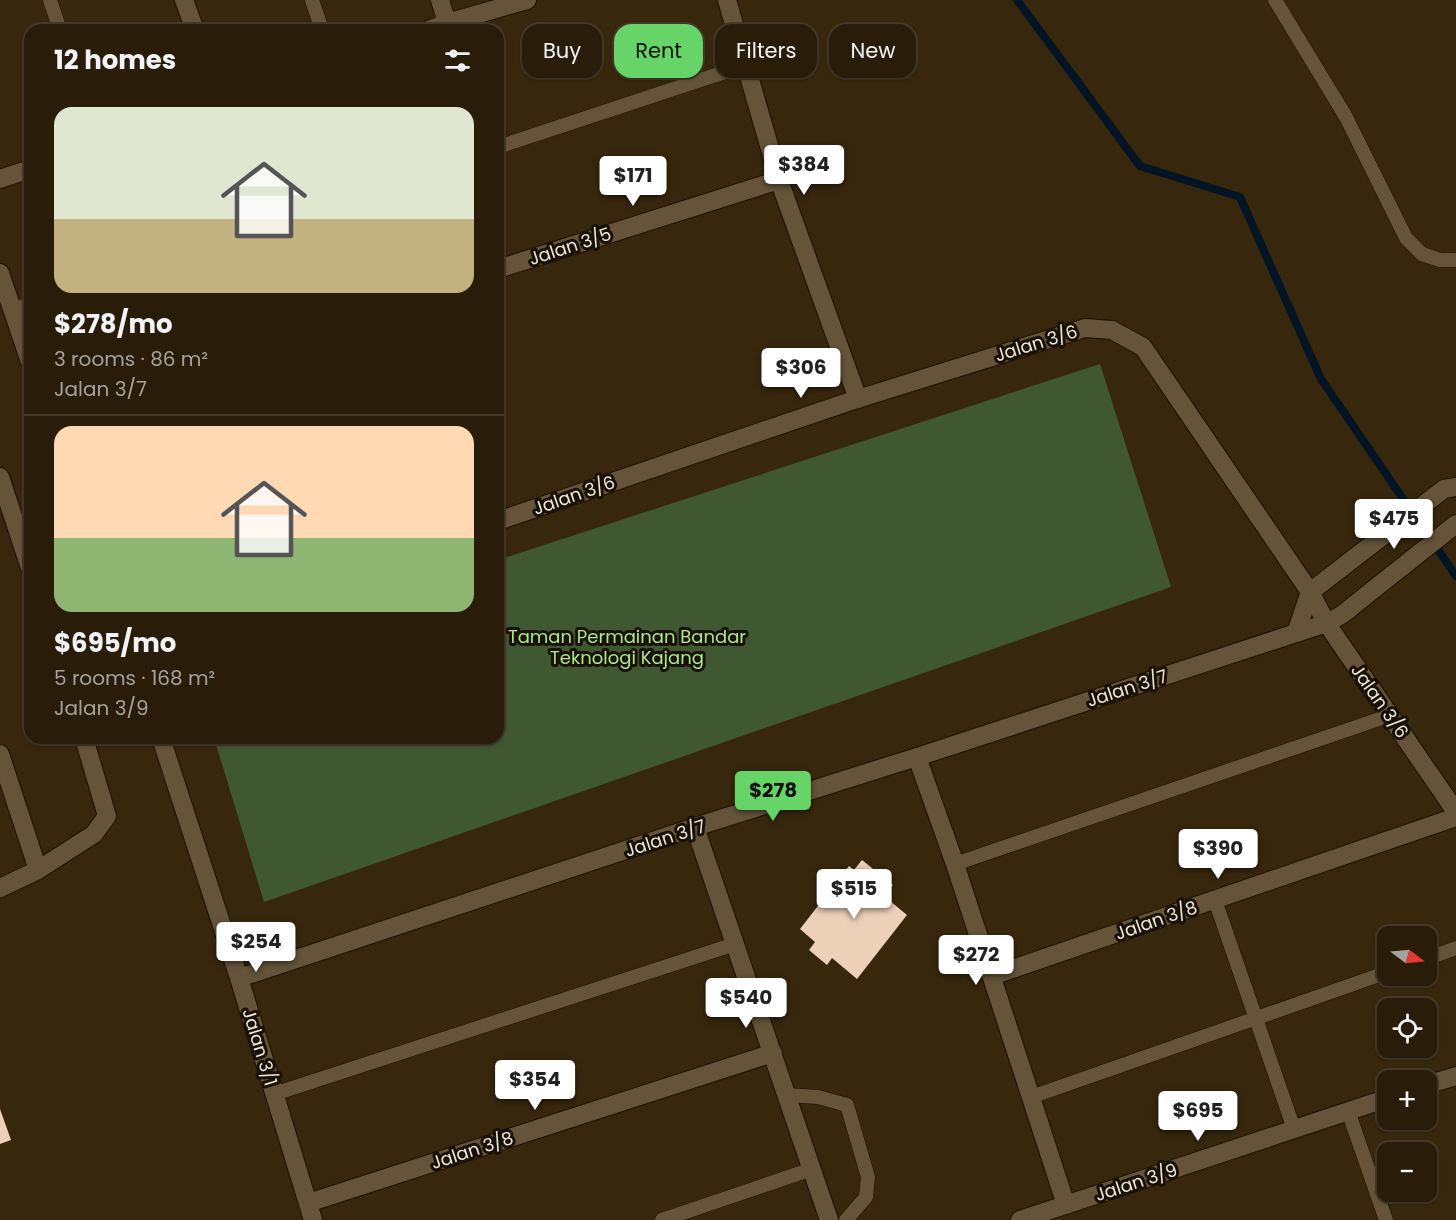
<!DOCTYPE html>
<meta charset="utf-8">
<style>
body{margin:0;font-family:Poppins,sans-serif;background:#312613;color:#f1f3f6;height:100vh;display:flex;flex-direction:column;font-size:22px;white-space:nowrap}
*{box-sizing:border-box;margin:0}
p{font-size:20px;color:#a5a29c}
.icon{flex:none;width:33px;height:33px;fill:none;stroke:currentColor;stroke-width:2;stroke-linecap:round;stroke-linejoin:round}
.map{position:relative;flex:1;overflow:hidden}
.drawer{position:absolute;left:24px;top:24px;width:480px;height:720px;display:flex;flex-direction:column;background:#291d0a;border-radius:18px;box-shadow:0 2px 4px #0004,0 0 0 2px #453b2b}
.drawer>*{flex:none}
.top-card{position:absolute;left:522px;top:24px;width:570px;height:54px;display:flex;gap:12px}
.needle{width:39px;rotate:106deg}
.buttons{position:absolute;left:1377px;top:926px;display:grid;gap:12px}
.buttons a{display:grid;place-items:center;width:60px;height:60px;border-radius:12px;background:#291d0a;box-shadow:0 2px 4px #0004,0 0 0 2px #453b2b;font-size:30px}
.price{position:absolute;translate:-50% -51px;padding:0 14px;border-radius:6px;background:#fff;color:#222;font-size:20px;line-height:39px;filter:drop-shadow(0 2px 3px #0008)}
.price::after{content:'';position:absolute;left:50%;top:36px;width:18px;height:14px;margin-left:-9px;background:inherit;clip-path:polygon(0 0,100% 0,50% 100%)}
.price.active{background:#66d467;color:#111}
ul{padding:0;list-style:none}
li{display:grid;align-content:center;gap:12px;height:318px;padding:0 30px}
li+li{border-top:2px solid #453b2b}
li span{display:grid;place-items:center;height:186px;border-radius:18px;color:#555}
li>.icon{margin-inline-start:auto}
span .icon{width:108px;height:108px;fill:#fffc;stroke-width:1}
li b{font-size:26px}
h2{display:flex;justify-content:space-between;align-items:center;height:72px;padding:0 30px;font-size:26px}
.chip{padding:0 21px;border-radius:18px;background:#291d0a;box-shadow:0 2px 4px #0004,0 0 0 2px #453b2b;font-size:21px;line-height:54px}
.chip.active{background:#66d467;color:#111}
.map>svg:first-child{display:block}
.green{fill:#3f5831}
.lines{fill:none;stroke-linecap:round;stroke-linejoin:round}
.stream{stroke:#031424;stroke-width:8}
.building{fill:#edd0b8}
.lane-casing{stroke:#1e0f00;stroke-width:15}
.street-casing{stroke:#1e0f00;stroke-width:20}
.lane{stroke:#655439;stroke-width:14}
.street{stroke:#655439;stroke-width:18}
.labels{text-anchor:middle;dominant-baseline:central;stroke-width:6;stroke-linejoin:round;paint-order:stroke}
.street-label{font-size:18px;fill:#efe5d6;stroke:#181107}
.park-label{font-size:18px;fill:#ace78c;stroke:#181107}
</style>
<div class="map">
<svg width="1456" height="1220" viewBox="0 0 1456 1220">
<rect width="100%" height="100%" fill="#37270d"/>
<polygon class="green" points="1100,364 1171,587 264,902 214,738 498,738 498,560"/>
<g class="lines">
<polyline class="stream" points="1017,0 1140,166 1240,197 1321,379 1456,576"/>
</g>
<g class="building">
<polygon points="862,860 893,885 884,896 907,915 857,979 832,958 827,965 809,950 815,942 800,929 849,866 854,870"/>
<polygon points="0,1109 11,1140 0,1144"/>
</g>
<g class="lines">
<defs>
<g id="lane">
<polyline points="50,0 60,30"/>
<polyline points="312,0 322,30"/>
<polyline points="1275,0 1346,117 1406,238 1422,254 1440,260 1456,260"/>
<polyline points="498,147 746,65"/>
<polyline points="12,310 30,304"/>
<polyline points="955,864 1391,715"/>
<polyline points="1215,900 1294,1129"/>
<polyline points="1426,959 1456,948"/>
<polyline points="274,1094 735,944"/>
<polyline points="787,1095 818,1097 847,1105 868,1177 866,1197 846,1220"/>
<polyline points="1031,1097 1388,972"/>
<polyline points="1348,1111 1386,1220"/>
<polyline points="662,1220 812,1169"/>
</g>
<g id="street">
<polyline points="184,0 195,30"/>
<polyline points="440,0 447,23"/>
<polyline points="727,0 779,180 858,399"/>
<polyline points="429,30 447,23 527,0"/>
<polyline points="0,179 30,169"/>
<polyline points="498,269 779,180"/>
<polyline points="0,273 30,362"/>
<polyline points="0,477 30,568"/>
<polyline points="498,521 848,402 1085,328 1112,330 1143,347 1310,592 1327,624 1456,812"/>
<polyline points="1296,633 1310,592 1444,489 1456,487"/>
<polyline points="161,738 239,978 313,1220"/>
<polyline points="0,754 38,870"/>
<polyline points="917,757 955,864 1066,1205"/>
<polyline points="695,827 829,1220"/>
<polyline points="0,888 38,870 94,834 107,816 84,738"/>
<polyline points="992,976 1456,817"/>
<path d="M239 978 695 827 917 757 1296 633C1319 626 1337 621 1354 605L1456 524"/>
<polyline points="1426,1085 1456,1076"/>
<polyline points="308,1203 773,1053"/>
<polyline points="1020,1220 1388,1098"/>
</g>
</defs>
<use href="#lane" class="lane-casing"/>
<use href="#street" class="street-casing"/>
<use href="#lane" class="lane"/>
<use href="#street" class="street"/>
</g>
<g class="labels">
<g class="street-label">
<text transform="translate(570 246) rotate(-18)">Jalan 3/5</text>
<text transform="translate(1036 343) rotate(-17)">Jalan 3/6</text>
<text transform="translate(574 495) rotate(-19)">Jalan 3/6</text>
<text transform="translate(1127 688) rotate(-18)">Jalan 3/7</text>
<text transform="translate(1380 701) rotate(55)">Jalan 3/6</text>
<text transform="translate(665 838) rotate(-18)">Jalan 3/7</text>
<text transform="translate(1156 920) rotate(-19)">Jalan 3/8</text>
<text transform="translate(260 1047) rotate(73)">Jalan 3/1</text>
<text transform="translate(472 1150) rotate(-18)">Jalan 3/8</text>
<text transform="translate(1136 1182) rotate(-18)">Jalan 3/9</text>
</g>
<g class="park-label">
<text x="627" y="636">Taman Permainan Bandar<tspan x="627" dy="21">Teknologi Kajang</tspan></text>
</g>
</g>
</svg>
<div class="buttons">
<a><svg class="needle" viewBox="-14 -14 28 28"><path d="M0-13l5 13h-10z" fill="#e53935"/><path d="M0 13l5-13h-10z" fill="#a5a29c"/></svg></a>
<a><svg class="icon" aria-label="locate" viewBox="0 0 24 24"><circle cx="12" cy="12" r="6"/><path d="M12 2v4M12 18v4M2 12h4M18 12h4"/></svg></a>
<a>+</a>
<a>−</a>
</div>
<b class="price" style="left:804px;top:196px">$384</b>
<b class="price" style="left:633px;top:207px">$171</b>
<b class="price" style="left:801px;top:399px">$306</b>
<b class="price" style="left:1394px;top:550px">$475</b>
<b class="price active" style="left:773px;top:822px">$278</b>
<b class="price" style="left:1218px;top:880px">$390</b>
<b class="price" style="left:854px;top:920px">$515</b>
<b class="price" style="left:256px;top:973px">$254</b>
<b class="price" style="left:976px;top:986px">$272</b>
<b class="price" style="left:746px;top:1029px">$540</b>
<b class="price" style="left:535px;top:1111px">$354</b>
<b class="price" style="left:1198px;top:1142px">$695</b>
<div class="top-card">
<a class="chip">Buy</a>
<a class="chip active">Rent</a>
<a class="chip">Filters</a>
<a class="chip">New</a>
</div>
<section class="drawer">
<h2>12 homes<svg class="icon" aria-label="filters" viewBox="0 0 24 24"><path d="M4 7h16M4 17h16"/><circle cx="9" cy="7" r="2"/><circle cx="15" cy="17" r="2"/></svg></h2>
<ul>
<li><span style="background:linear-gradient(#dfe7d0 60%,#c2b280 0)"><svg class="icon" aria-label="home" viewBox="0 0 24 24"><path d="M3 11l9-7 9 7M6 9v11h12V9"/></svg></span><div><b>$278/mo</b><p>3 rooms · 86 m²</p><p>Jalan 3/7</p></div></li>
<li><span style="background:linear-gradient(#ffd9b3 60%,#8fb573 0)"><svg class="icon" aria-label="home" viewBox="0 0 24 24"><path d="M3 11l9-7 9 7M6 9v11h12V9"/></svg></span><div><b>$695/mo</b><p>5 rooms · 168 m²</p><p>Jalan 3/9</p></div></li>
</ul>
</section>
</div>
